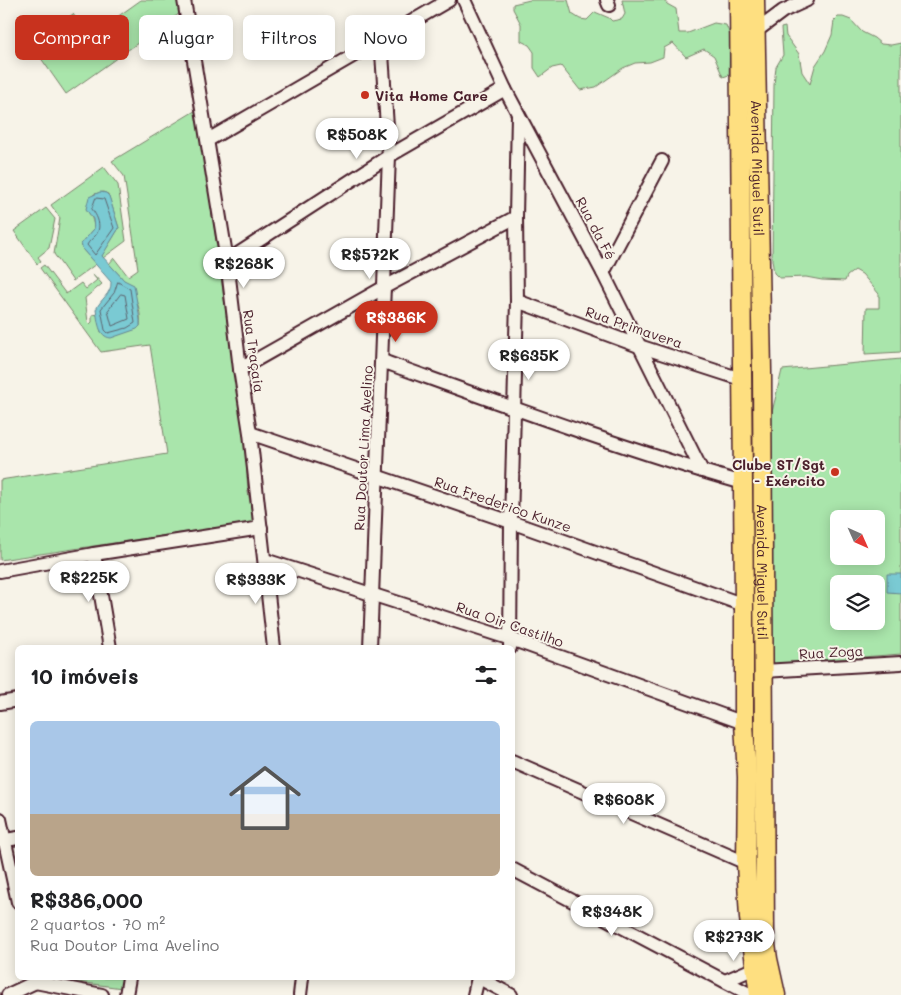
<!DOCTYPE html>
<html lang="pt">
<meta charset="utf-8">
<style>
body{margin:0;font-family:Mali,sans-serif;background:#f6f6f6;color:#202124;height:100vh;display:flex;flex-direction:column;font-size:19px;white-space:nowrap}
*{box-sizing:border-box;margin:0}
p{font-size:16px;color:#757577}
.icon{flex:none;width:28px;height:28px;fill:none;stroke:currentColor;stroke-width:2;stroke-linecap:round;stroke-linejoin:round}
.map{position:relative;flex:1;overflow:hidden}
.details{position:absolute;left:15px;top:645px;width:500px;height:335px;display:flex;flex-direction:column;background:#fff;border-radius:8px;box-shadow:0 2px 12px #0003}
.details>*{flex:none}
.hud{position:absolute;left:15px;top:15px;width:500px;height:45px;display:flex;gap:10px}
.needle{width:32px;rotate:135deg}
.buttons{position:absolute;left:830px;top:510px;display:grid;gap:10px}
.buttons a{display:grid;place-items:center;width:55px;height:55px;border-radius:8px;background:#fff;box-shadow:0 2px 12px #0003;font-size:25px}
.price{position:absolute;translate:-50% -42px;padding:0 11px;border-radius:18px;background:#fff;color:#222;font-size:16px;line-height:32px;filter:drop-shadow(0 1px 2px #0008)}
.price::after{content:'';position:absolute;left:50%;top:30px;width:15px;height:11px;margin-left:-8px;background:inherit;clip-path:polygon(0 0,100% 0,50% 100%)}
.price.active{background:#c8321e;color:#fff}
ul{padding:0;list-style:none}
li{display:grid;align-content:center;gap:10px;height:265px;padding:0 15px}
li+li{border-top:1px solid #e0e0e0}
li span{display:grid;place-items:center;height:155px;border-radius:8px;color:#555}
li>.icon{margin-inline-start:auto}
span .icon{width:90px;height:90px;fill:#fffc;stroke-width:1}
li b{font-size:21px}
h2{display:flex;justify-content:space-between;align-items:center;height:60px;padding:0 15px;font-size:21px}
.pill{padding:0 18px;border-radius:8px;background:#fff;box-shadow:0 2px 12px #0003;font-size:18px;line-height:45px}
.pill.active{background:#c8321e;color:#fff}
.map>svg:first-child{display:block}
.green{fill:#a9e5ab;stroke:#7a826b;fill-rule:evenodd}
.water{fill:#7acad3;stroke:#678690}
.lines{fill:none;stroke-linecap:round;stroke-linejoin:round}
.shore{stroke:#5d636e;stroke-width:1}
.minor-casing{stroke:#4a1f2b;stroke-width:16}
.highway-casing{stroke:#4a1f2b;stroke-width:21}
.minor{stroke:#f7f3e8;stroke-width:12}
.highway{stroke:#fedf80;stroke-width:18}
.poi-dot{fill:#c8321e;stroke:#f7f3e8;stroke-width:2}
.labels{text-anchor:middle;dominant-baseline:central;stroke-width:4;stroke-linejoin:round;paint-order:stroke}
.poi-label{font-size:14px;font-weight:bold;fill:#4a1f2b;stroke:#f7f3e8;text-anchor:start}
.street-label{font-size:14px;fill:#4a1f2b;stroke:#f7f3e8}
</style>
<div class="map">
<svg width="901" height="995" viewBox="0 0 901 995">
<rect width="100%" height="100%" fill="#f7f3e8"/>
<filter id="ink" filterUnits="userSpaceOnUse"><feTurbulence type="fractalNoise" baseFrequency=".02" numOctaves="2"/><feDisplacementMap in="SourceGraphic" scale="10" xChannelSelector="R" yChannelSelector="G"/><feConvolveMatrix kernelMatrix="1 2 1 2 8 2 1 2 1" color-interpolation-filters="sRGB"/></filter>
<g filter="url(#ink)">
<g class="green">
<polygon points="141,0 180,0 183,11 66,94 31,44 73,14 89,37"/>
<polygon points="530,0 568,0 572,14 580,19 587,20 595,12 609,18 612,21 622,19 625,14 622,0 664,0 667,4 676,9 679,33 688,33 714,23 726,25 730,35 729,75 723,77 714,56 704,49 686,57 673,43 664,48 663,57 650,62 635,63 623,68 596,87 580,90 561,66 552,68 540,77 534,68 534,52 529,45 521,41 521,24 513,9 513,4"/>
<polygon points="838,17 843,17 851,20 862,32 874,38 881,44 891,45 901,43 901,352 865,354 866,308 879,308 879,294 862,274 855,270 847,276 845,281 822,280 806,277 779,278 774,273 772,260 774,85 776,67 783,55 781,28 785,27 786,36 799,54 802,72 810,84 815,66 825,51 832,35 834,21"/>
<path d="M198 109 231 350 244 427 248 492 254 522 0 560V480L167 454 150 345 101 352 40 268 44 265 66 294 81 283 86 289 97 280 92 274H93L102 284 85 298 88 322 90 324 92 322V315L97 314 101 332 140 326C143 301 126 281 109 264L114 258 128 276 138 269 124 176 112 161Z"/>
<path d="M104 167 118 185 126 241 103 258 102 255 119 228 108 194 103 192 94 194C79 212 94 211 94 229L81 244 83 250 96 264 73 281 54 254 60 218 51 205Z"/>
<polygon points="46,208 55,219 49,248 38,257 41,261 37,264 14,231"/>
<path d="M901 359V654L772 664 769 425 782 370ZM839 519H876V556H839ZM839 584H876V621H839Z"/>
<polygon points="63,978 129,978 122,988 63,980"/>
</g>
<g class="water">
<path d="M100 192 106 193 109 196 119 228 102 256 124 280 134 285 140 320V326L137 329 111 338C98 337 98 320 96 310 99 300 112 294 111 282L83 250 81 244 94 229 93 219 86 209 89 197Z"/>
<polygon points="887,574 901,574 901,593 887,592"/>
</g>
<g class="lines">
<g class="shore">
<path d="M96 198 104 199 114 228 95 255 87 245C89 241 92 239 95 236 103 227 97 216 92 209Z"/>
<polygon points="118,282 130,289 135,323 127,328 108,333 105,330 101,309 114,293"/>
<polygon points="121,294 125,295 129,319 112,326 108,311"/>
</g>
<defs>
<g id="minor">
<polyline points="184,0 227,261 240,369 250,433 274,648"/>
<polyline points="464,0 505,89 603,273 702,471"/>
<polyline points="607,0 609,5"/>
<polyline points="755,32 783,11 807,0"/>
<polyline points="208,140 449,0"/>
<polyline points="227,261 389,156 505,89"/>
<polyline points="603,273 662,161"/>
<polyline points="517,301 639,346 741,379"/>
<path d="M382 361C502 404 621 448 743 483"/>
<polyline points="240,369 383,288 516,217"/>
<polyline points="250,433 511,522 744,605"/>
<polyline points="94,554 110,648"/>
<polyline points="265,560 511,639 744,723"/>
<polyline points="0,571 94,554 261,528"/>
<polyline points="370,648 389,156 381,39"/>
<polyline points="510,648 511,522 517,301 516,217 518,114"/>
<polyline points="763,671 901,663"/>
<polyline points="0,703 18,700"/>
<polyline points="512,761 746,863"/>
<polyline points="0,819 18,902"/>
<polyline points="0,841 18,838"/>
<polyline points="512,869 751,995"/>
<polyline points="34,978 35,982 102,995"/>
<polyline points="479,978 511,995"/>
<polyline points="725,981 755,968"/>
<polyline points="8,995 42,979"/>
<polyline points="126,995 129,978"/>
<polyline points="300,995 302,978"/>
<polyline points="474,995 478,978"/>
</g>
<g id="highway">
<polyline points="739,0 744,605 744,723 747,777 746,863 749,918 759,995"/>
<path id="s1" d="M755 0 762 371 765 937 768 959 776 995"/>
</g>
</defs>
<use href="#minor" class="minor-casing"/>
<use href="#highway" class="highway-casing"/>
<use href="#minor" class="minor"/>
<use href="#highway" class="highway"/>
</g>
</g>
<g class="poi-dot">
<circle cx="365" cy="95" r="5"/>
<circle cx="835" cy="472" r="5"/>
</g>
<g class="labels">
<g class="poi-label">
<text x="375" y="95">Vita Home Care</text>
<text x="825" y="464" text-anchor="end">Clube ST/Sgt<tspan x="825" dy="16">- Exército</tspan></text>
</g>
<g class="street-label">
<text stroke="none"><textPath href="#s1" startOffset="168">Avenida Miguel Sutil</textPath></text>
<text transform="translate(596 228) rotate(62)">Rua da Fé</text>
<text transform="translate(634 327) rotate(19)">Rua Primavera</text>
<text transform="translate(254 351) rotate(82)">Rua Traçaia</text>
<text transform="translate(363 448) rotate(-87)">Rua Doutor Lima Avelino</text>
<text transform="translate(503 504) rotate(19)">Rua Frederico Kunze</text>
<text stroke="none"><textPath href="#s1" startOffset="572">Avenida Miguel Sutil</textPath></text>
<text transform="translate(510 624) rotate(19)">Rua Oir Castilho</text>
<text transform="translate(831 652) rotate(-3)">Rua Zoga</text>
</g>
</g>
</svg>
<div class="buttons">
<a><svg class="needle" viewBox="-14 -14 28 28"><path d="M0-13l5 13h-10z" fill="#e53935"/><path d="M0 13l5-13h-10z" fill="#757577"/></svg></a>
<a><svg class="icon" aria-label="layers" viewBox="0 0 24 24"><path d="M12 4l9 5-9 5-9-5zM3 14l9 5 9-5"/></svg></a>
</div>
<b class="price" style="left:357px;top:160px">R$508K</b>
<b class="price" style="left:370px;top:280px">R$572K</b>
<b class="price" style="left:244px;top:289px">R$268K</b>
<b class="price active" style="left:396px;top:343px">R$386K</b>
<b class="price" style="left:529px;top:381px">R$635K</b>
<b class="price" style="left:89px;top:603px">R$225K</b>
<b class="price" style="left:256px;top:605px">R$333K</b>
<b class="price" style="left:624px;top:825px">R$608K</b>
<b class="price" style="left:612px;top:937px">R$348K</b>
<b class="price" style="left:734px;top:962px">R$273K</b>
<div class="hud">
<a class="pill active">Comprar</a>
<a class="pill">Alugar</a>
<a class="pill">Filtros</a>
<a class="pill">Novo</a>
</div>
<section class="details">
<h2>10 imóveis<svg class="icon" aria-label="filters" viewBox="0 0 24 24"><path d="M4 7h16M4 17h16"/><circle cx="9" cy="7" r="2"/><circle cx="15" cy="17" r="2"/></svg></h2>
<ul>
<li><span style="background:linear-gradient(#a9c7e8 60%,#b9a48a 0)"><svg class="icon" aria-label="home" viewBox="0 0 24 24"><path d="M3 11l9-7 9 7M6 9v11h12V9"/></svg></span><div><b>R$386,000</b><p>2 quartos · 70 m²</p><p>Rua Doutor Lima Avelino</p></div></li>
</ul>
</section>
</div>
